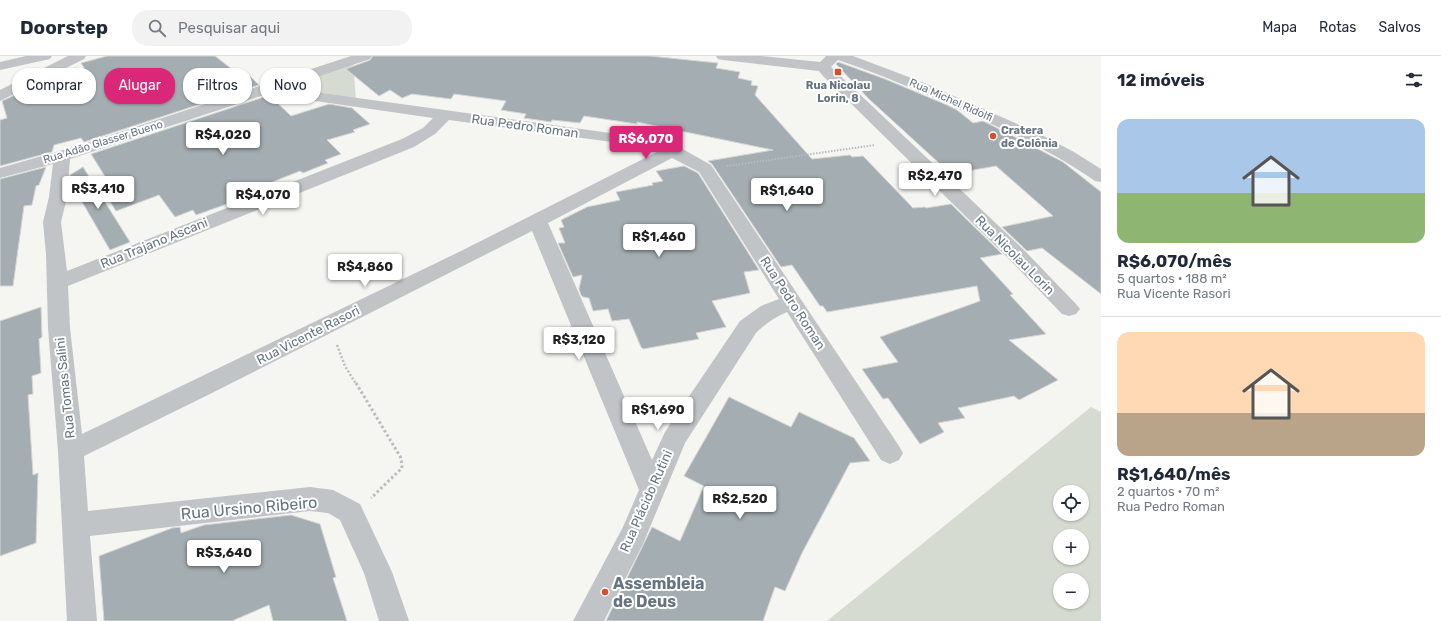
<!DOCTYPE html>
<html lang="pt">
<meta charset="utf-8">
<style>
body{margin:0;font-family:Rubik,sans-serif;background:#f2f2f3;color:#1f2937;height:100vh;display:flex;flex-direction:column;font-size:15px;white-space:nowrap}
*{box-sizing:border-box;margin:0}
p{font-size:13px;color:#747a83}
.icon{flex:none;width:22px;height:22px;fill:none;stroke:currentColor;stroke-width:2;stroke-linecap:round;stroke-linejoin:round}
.map{position:relative;flex:1;overflow:hidden}
.side{display:flex;flex-direction:column;background:#fff;width:340px}
.side>*{flex:none}
.top-card{position:absolute;left:12px;top:12px;width:380px;height:36px;display:flex;gap:8px}
.fabs{position:absolute;left:1053px;top:429px;display:grid;gap:8px}
.fabs a{display:grid;place-items:center;width:36px;height:36px;border-radius:50%;background:#fff;box-shadow:0 1px 3px #0004;font-size:20px}
.price{position:absolute;translate:-50% -34px;padding:0 9px;border-radius:4px;background:#fff;color:#222;font-size:13px;line-height:26px;filter:drop-shadow(0 1px 2px #0008)}
.price::after{content:'';position:absolute;left:50%;top:24px;width:12px;height:9px;margin-left:-6px;background:inherit;clip-path:polygon(0 0,100% 0,50% 100%)}
.price.on{background:#db2777;color:#fff}
ul{padding:0;list-style:none}
li{display:grid;align-content:center;gap:8px;height:212px;padding:0 16px}
li+li{border-top:1px solid #e0e1e3}
li span{display:grid;place-items:center;height:124px;border-radius:12px;color:#555}
li>.icon{margin-inline-start:auto}
span .icon{width:72px;height:72px;fill:#fffc;stroke-width:1}
li b{font-size:17px}
h2{display:flex;justify-content:space-between;align-items:center;height:48px;padding:0 16px;font-size:17px}
.pill{padding:0 14px;border-radius:16px;background:#fff;box-shadow:0 1px 3px #0004;font-size:14px;line-height:36px}
.pill.on{background:#db2777;color:#fff}
header{display:flex;align-items:center;gap:24px;box-sizing:border-box;height:56px;padding:0 20px;background:#fff;border-bottom:1px solid #e0e1e3}
header strong{font-size:19px}
nav{display:flex;gap:22px;margin-inline-start:auto;font-size:14px}
.search{width:280px;height:36px;background:#f2f2f3;display:flex;align-items:center;gap:10px;box-sizing:border-box;padding:0 14px;border-radius:16px;color:#747a83;font-size:15px}
main{display:flex;flex:1;min-height:0}
.map>svg:first-child{display:block}
.green{fill:#d6dbd2;fill-rule:evenodd}
.building{fill:#a4adb1;stroke:#d6d6d4}
.lines{fill:none;stroke-linecap:round;stroke-linejoin:round}
.path-far2{stroke:#babcbe;stroke-width:2;stroke-dasharray:1.5 1.5;stroke-linecap:butt}
.path-far1{stroke:#babcbe;stroke-width:2.5;stroke-dasharray:2 2;stroke-linecap:butt}
.path{stroke:#babcbe;stroke-width:3;stroke-dasharray:2.5 2.5;stroke-linecap:butt}
.minor{fill:#c0c4c7;fill-rule:evenodd}
.poi-dot{fill:#d7502e;stroke:#fff;stroke-width:1.5}
.labels{text-anchor:middle;dominant-baseline:central;stroke-width:4;stroke-linejoin:round;paint-order:stroke}
.far-poi-label{font-size:11px;font-weight:bold;fill:#657580;stroke:#fff}
.far-street-label{font-size:11px;fill:#657580;stroke:#fff}
.street-label{font-size:13px;fill:#657580;stroke:#fff}
.near-street-label{font-size:16px;fill:#657580;stroke:#fff}
.near-poi-label{font-size:16px;font-weight:bold;fill:#657580;stroke:#fff;text-anchor:start}
</style>
<header>
<strong>Doorstep</strong>
<div class="search"><svg class="icon" aria-label="search" viewBox="0 0 24 24"><circle cx="10" cy="10" r="6"/><path d="M15 15l6 6"/></svg>Pesquisar aqui</div>
<nav><a>Mapa</a><a>Rotas</a><a>Salvos</a></nav>
</header>
<main>
<div class="map">
<svg width="1101" height="565" viewBox="0 0 1101 565">
<rect width="100%" height="100%" fill="#f5f5f1"/>
<g class="green">
<polygon points="353,5 356,44 275,30"/>
<path d="M1091 351 1101 356V565H827ZM1060 436H1082V458H1060ZM1060 480H1082V502H1060ZM1060 524H1082V546H1060Z"/>
</g>
<g class="building">
<polygon points="107,0 215,0 242,21 249,19 259,29 84,86 81,82 54,89 52,96 0,110 0,64 7,62 2,45 24,35 88,18 81,7"/>
<polygon points="373,0 650,0 718,7 716,12 740,16 738,22 752,25 751,29 758,30 755,39 812,103 850,99 852,101 863,100 913,152 925,151 926,152 951,148 1002,198 980,202 1013,238 1010,239 1046,278 1009,284 1058,324 1019,344 1014,340 958,352 965,362 938,367 944,376 920,388 888,342 883,343 862,313 898,306 880,281 980,245 977,230 827,256 823,250 820,250 792,209 781,211 712,108 708,105 773,94 637,66 637,68 584,60 580,67 552,64 551,66 524,62 526,58 501,54 506,45 454,38 451,43 412,38 402,42 390,34 379,40 346,13 370,4"/>
<polygon points="838,6 885,23 947,49 957,54 973,67 983,65 1013,80 1063,106 1101,136 1101,238 1042,192 1027,195 1002,171 1053,160 996,110 951,118 869,43 836,8"/>
<polygon points="267,40 270,40 291,60 329,48 352,52 370,68 353,74 355,76 327,84 341,98 325,104 328,107 303,117 300,115 257,132 261,136 196,159 193,154 175,161 159,139 116,155 97,125 106,122 91,98"/>
<polygon points="684,110 698,117 759,214 744,216 750,237 712,245 726,271 696,277 699,283 643,293 641,291 629,263 612,265 608,253 593,255 589,242 583,241 581,239 579,233 582,219 573,221 558,187 565,187 559,172 564,171 561,164 587,151 620,144 616,136 653,129 652,127 663,125 656,115"/>
<polygon points="46,111 39,129 36,130 32,149 24,150 13,230 0,230 0,123"/>
<polygon points="83,111 130,186 110,194 70,125 70,119"/>
<polygon points="41,251 42,281 39,283 41,317 32,320 33,338 28,339 33,419 38,417 36,487 0,500 0,265"/>
<polygon points="729,341 791,371 799,356 854,382 870,405 850,407 802,497 785,535 775,531 763,565 606,565 652,471 680,485 704,430 684,420"/>
<polygon points="291,459 320,468 336,521 333,522 347,565 273,565 269,549 232,565 104,565 99,500 172,472 180,471 181,477 204,469"/>
</g>
<g class="lines">
<polyline class="path-far2" points="727,110 875,89"/>
<polyline class="path-far1" points="337,289 345,310 356,328"/>
<polyline class="path" points="356,327 401,402 402,412 371,442"/>
<g class="minor">
<polygon points="26,0 52,0 50,3 0,14 0,6"/>
<polygon points="68,0 86,0 84,3 0,45 0,34"/>
<path d="M351 0H372L370 3 285 32 632 80 679 91 711 109 899 390 903 397 899 404 890 408 881 404 787 256C775 261 765 268 756 277L685 387 643 488 604 565H573L623 471 639 434 532 175 212 337 84 400 88 455 310 431 333 434 360 448 392 516 409 565H379L364 517 340 464 328 457 310 455 90 480 97 565H67L58 395 48 272 46 198 43 166 49 141 53 108 0 122V112L77 90ZM267 38 433 62 423 72 402 83 67 215 61 166 67 141 70 103ZM449 64 612 86 657 96 461 195 82 378 70 272 68 230 414 91 435 78ZM672 102 699 116 779 243 761 250 740 265 665 376 652 404 548 167Z"/>
<path d="M716 0H762L820 6 826 0H853L922 26 1040 78 1074 96 1101 113V126L1095 125C1053 96 1008 75 963 55 922 36 880 18 838 4L831 11 1024 194 1076 248 1080 253 1076 258 1069 260 1062 258 1010 204 823 20 819 15 723 4 718 3Z"/>
</g>
</g>
<g class="poi-dot">
<rect x="834" y="12" width="8" height="8" rx="2"/>
<circle cx="993" cy="80" r="4"/>
<circle cx="605" cy="536" r="4"/>
</g>
<g class="labels">
<g class="far-poi-label">
<text x="838" y="29">Rua Nicolau<tspan x="838" dy="13">Lorin, 8</tspan></text>
<text x="1001" y="74" text-anchor="start">Cratera<tspan x="1001" dy="13">de Colônia</tspan></text>
</g>
<g class="far-street-label">
<text transform="translate(951 44) rotate(24)">Rua Michel Ridolfi</text>
<text transform="translate(103 86) rotate(-17)">Rua Adão Glasser Bueno</text>
</g>
<g class="street-label">
<text transform="translate(525 70) rotate(8)">Rua Pedro Roman</text>
<text transform="translate(154 187) rotate(-22)">Rua Trajano Ascani</text>
<text transform="translate(1015 199) rotate(45)">Rua Nicolau Lorin</text>
<text transform="translate(793 247) rotate(57)">Rua Pedro Roman</text>
<text transform="translate(308 279) rotate(-27)">Rua Vicente Rasori</text>
<text transform="translate(65 332) rotate(-96)">Rua Tomas Salini</text>
<text transform="translate(646 445) rotate(-66)">Rua Plácido Rutini</text>
</g>
<g class="near-street-label">
<text transform="translate(249 452) rotate(-5)">Rua Ursino Ribeiro</text>
</g>
<g class="near-poi-label">
<text x="613" y="527">Assembleia<tspan x="613" dy="18">de Deus</tspan></text>
</g>
</g>
</svg>
<div class="fabs">
<a><svg class="icon" aria-label="locate" viewBox="0 0 24 24"><circle cx="12" cy="12" r="6"/><path d="M12 2v4M12 18v4M2 12h4M18 12h4"/></svg></a>
<a>+</a>
<a>−</a>
</div>
<b class="price" style="left:223px;top:100px">R$4,020</b>
<b class="price on" style="left:646px;top:104px">R$6,070</b>
<b class="price" style="left:935px;top:141px">R$2,470</b>
<b class="price" style="left:98px;top:154px">R$3,410</b>
<b class="price" style="left:787px;top:156px">R$1,640</b>
<b class="price" style="left:263px;top:160px">R$4,070</b>
<b class="price" style="left:659px;top:202px">R$1,460</b>
<b class="price" style="left:365px;top:232px">R$4,860</b>
<b class="price" style="left:579px;top:305px">R$3,120</b>
<b class="price" style="left:658px;top:375px">R$1,690</b>
<b class="price" style="left:740px;top:464px">R$2,520</b>
<b class="price" style="left:224px;top:518px">R$3,640</b>
<div class="top-card">
<a class="pill">Comprar</a>
<a class="pill on">Alugar</a>
<a class="pill">Filtros</a>
<a class="pill">Novo</a>
</div>
</div>
<section class="side">
<h2>12 imóveis<svg class="icon" aria-label="filters" viewBox="0 0 24 24"><path d="M4 7h16M4 17h16"/><circle cx="9" cy="7" r="2"/><circle cx="15" cy="17" r="2"/></svg></h2>
<ul>
<li><span style="background:linear-gradient(#a9c7e8 60%,#8fb573 0)"><svg class="icon" aria-label="home" viewBox="0 0 24 24"><path d="M3 11l9-7 9 7M6 9v11h12V9"/></svg></span><div><b>R$6,070/mês</b><p>5 quartos · 188 m²</p><p>Rua Vicente Rasori</p></div></li>
<li><span style="background:linear-gradient(#ffd9b3 65%,#b9a48a 0)"><svg class="icon" aria-label="home" viewBox="0 0 24 24"><path d="M3 11l9-7 9 7M6 9v11h12V9"/></svg></span><div><b>R$1,640/mês</b><p>2 quartos · 70 m²</p><p>Rua Pedro Roman</p></div></li>
</ul>
</section>
</main>
